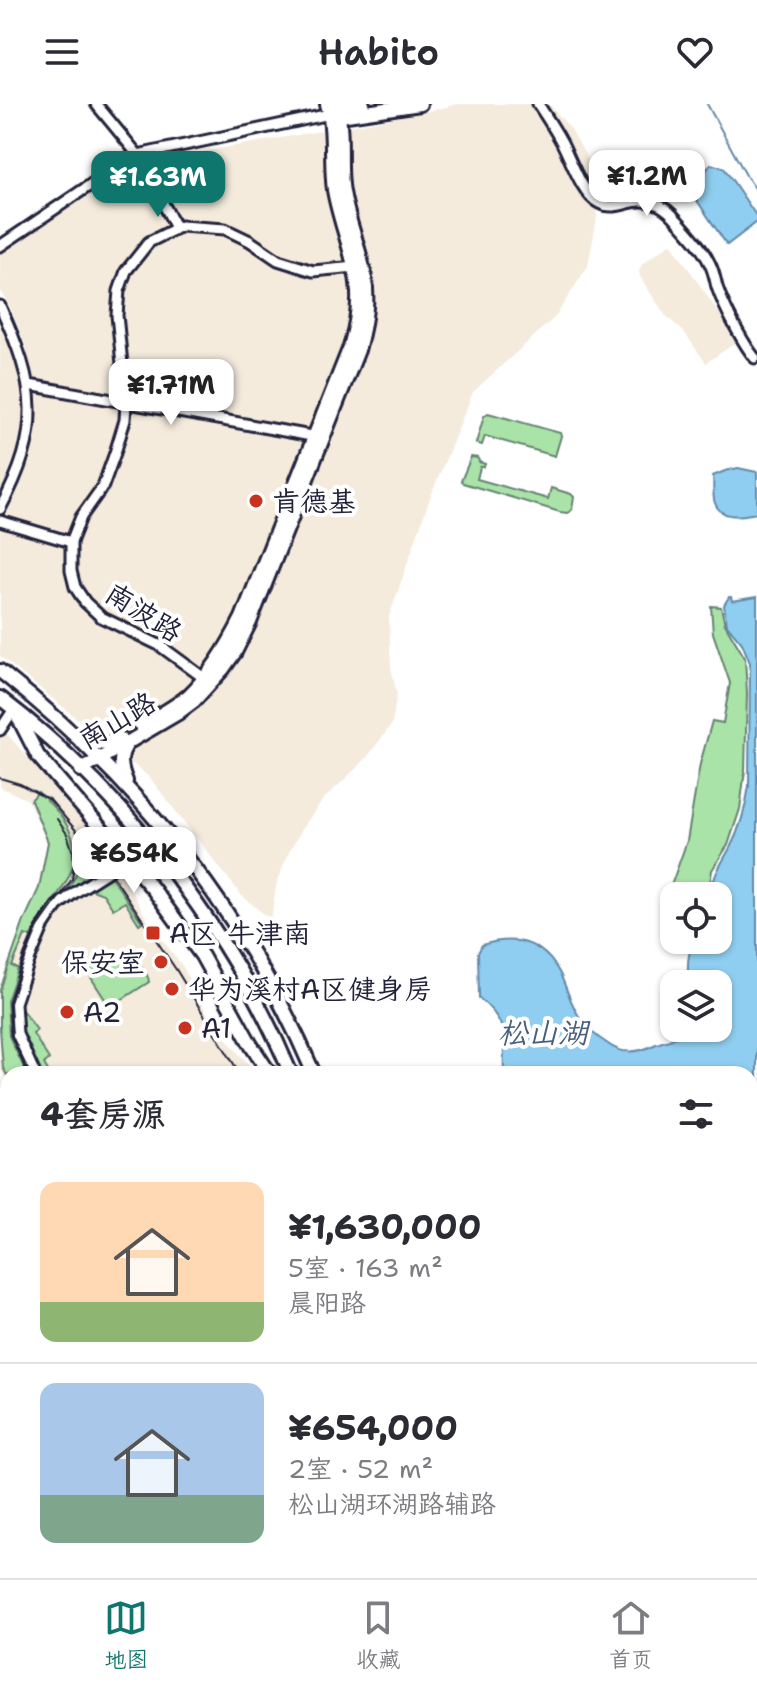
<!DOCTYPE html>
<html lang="zh">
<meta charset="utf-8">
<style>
body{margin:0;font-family:"Shantell Sans","LXGW WenKai TC",sans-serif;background:#f7f7f7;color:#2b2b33;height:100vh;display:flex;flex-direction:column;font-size:30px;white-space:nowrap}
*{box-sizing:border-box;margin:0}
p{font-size:26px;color:#7c7c81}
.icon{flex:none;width:44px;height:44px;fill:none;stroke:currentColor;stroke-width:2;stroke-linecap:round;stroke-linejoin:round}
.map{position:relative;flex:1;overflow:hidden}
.details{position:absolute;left:0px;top:962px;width:758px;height:512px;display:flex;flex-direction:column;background:#fff;border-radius:24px 24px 0 0;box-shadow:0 2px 6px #0004}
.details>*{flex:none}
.fabs{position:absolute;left:660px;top:778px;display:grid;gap:16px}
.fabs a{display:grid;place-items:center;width:72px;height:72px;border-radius:16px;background:#fff;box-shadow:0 2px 6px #0004;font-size:40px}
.price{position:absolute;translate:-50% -68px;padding:0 18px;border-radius:16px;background:#fff;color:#222;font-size:26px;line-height:52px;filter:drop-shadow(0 2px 4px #0008)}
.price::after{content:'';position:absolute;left:50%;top:48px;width:24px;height:18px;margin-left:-12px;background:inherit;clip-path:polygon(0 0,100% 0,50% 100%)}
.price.active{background:#0f766e;color:#fff}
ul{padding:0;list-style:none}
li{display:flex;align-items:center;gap:24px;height:200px;padding:0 40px}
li+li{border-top:2px solid #e1e1e2}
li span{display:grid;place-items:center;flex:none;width:224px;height:160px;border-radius:16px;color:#555}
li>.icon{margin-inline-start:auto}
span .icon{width:96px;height:96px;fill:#fffc;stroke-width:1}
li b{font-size:34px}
h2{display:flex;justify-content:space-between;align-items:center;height:96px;padding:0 40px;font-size:34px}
header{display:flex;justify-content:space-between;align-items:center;height:104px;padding:0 40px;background:#fff;font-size:36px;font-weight:600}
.menu{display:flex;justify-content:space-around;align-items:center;height:112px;border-top:2px solid #e1e1e2;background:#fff;font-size:22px;color:#7c7c81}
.menu a{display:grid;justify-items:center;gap:4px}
.menu .active{color:#0f766e}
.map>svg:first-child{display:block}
.built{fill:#f4ebdd}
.green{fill:#a9e3a8;stroke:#668272;stroke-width:2}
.water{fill:#8fcef0;stroke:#6389a8;stroke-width:2}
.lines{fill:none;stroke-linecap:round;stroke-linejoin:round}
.stream{stroke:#6389a8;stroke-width:2}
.minor-casing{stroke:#22223b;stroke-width:15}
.major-casing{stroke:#22223b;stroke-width:18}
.minor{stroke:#fff;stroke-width:9}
.major{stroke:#fff;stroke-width:12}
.tram{stroke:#22223b;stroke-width:2}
.poi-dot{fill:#c8321e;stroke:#fff;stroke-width:3}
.labels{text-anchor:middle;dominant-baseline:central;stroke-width:8;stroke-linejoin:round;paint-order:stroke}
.poi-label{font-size:28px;fill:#22223b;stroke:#fff;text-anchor:start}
.street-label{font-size:28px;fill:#22223b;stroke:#fff}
.water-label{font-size:30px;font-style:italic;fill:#485e7a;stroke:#fff}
</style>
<header><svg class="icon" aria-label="menu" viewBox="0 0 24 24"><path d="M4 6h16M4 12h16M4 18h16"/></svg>Habito<svg class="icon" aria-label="heart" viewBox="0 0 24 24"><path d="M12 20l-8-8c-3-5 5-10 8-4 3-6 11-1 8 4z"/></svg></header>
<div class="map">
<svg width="757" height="1474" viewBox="0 0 757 1474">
<rect width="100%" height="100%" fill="#fff"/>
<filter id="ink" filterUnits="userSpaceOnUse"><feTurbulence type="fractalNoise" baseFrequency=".0125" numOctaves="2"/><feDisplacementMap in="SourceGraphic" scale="16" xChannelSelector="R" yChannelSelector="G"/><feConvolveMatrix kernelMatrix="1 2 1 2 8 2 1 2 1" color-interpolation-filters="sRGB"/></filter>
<g filter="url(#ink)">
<g class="built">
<polygon points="456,0 549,0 571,25 593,65 597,114 588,162 555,213 473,288 430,394 389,513 391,563 397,590 392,620 365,656 323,696 303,723 287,752 276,782 271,816 242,792 149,673 0,552 0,417 20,374 33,338 36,298 26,243 10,203 0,186 0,150 138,59 383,16 443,4"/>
<polygon points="671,139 738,237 706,259 684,228 665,211 640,173 639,166 642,160"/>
<polygon points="0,216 21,272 26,309 24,327 0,390"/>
<polygon points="0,622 100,735 116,759 147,815 183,863 211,917 257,970 8,970 8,979 0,964 0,882 23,819 38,784 47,738 28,696 0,683"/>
</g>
<g class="green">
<polygon points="488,309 560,329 561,332 555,352 485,332 482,341 476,339 484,312"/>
<polygon points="471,353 478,354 479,358 485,360 484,363 480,363 477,375 548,395 551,384 571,390 574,393 572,406 567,409 560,408 463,379 461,377"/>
<polygon points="711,502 721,503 725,520 745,554 747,589 745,666 740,705 728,741 712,766 708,792 674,792 674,808 670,808 663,804 687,737 700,660 712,617 723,619 730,579 713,529"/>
<path d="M38 688C64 711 86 739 68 774 57 795 41 812 31 833L25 831 12 862 18 865 7 897 9 932 27 970H8V973L3 964 0 925V886L24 817 39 784 48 738 31 696Z"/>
<polygon points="79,732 105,765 64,790 74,775 83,752"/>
<polygon points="110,771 142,818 139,820 125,798 113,805 103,790 87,784"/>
<path d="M123 850H128C136 855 148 868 149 878L110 903 88 869 90 865Z"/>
<polygon points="19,902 37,926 33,930 49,955 44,960 50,970 38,970 21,929"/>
<polygon points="1,1425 8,1425 8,1466 84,1466 90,1474 0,1474"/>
</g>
<g class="water">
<polygon points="711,60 724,64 757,113 757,118 727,141 690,86"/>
<path d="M738 364 757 368V409C744 411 721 417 715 399 712 392 714 380 713 372L725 367Z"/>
<path d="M729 493H731L732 497 757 493V1248L750 1251V970H504C502 933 511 921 479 894L478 849 482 841C515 831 543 837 560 870 568 887 572 905 584 920 590 928 599 934 608 940 622 951 638 949 654 941 665 936 679 936 684 924H718V880H690C686 864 687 851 694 836H718V792H711C712 773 721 760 730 744 740 725 746 703 749 682L750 559 742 539 727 521 724 501Z"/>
<polygon points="0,1078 6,1090 8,1110 8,1400 4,1398 0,1400"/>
<polygon points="365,1466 601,1466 607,1474 393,1474 388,1472 380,1473"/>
</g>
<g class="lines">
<polyline class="stream" points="707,0 747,73 757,87"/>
<defs>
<g id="minor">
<polyline points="96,0 138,51 176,124"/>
<path d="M538 0C546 12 554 24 561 37 570 53 582 91 599 99 609 104 618 102 628 99 648 93 665 101 677 116 689 129 702 143 710 160 714 168 715 175 717 183 723 201 743 240 755 254"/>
<polyline points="0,142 133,52 330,10"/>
<path d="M0 202C37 283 43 325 0 405"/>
<polyline points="29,281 317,333"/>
<polyline points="0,417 71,438"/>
<polyline points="204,574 159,541 101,513 85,498 75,483 71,467 71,438 81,413 103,382 115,349 125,316 126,299 117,211 119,187 126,167 149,138 181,122 225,125 250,137 278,156 313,167 355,163"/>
<polyline points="0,626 14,605"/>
<polyline points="35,970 17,930 15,899 30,854 43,823 57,802 74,789 110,766 116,759 116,742"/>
</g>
<g id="major">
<polyline points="333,8 337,4 363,0"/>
<polyline points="333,11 340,12 420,0"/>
<path d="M0 567C138 676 245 807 314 970"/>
<path d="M0 594C125 689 231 826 291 970"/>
<polyline points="17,611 38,652 153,785 202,852 251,941 270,970"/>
<path d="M141 622C157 612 175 603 189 591 212 569 228 542 242 514L350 243C355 226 359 208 358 189 356 154 340 121 334 86 330 58 335 28 327 0"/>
<polyline points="81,634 105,640 121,635"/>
<path d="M81 666 178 609 194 597 223 565 235 548 250 518 358 246C366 217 370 190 362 160 356 133 345 108 342 81 339 54 344 26 336 0"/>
<path d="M126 677C120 663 118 651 128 639"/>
<polyline points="461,1466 463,1474"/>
<polyline points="483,1466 486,1474"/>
</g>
</defs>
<use href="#minor" class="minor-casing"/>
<use href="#major" class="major-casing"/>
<use href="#minor" class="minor"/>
<use href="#major" class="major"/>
<g class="tram">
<polyline points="0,674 20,680 50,696 107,763 177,867 240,970"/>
<polyline points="30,970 12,933 10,899 21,865 38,823 72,775 74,761 73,748 67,730 57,715"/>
</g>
</g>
</g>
<g class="poi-dot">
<circle cx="256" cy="397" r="8"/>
<rect x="145" y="821" width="16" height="16" rx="4"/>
<circle cx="161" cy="858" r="8"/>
<circle cx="172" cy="885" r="8"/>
<circle cx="67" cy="908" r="8"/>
<circle cx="185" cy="924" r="8"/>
</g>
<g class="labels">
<g class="poi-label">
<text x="272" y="397">肯德基</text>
<text x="169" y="829">A区 牛津南</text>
<text x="145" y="858" text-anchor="end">保安室</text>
<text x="188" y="885">华为溪村A区健身房</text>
<text x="83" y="908">A2</text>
<text x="201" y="924">A1</text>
</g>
<g class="street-label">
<text transform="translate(144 508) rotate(32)">南波路</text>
<text transform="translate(117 616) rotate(-30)">南山路</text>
</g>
<g class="water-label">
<text x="543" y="928">松山湖</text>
</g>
</g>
</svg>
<div class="fabs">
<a><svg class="icon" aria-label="locate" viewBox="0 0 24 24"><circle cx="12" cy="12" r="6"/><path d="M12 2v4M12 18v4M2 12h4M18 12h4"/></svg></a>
<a><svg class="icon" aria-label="layers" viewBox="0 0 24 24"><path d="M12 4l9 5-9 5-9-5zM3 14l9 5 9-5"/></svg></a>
</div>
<b class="price" style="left:647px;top:114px">¥1.2M</b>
<b class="price active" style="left:158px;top:115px">¥1.63M</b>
<b class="price" style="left:171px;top:323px">¥1.71M</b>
<b class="price" style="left:134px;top:791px">¥654K</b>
<section class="details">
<h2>4套房源<svg class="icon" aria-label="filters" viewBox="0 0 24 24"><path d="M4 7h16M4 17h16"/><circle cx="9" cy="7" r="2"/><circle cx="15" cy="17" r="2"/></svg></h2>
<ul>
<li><span style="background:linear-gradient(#ffd9b3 75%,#8fb573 0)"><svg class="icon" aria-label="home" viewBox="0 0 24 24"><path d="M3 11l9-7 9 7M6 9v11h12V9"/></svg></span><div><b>¥1,630,000</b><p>5室 · 163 m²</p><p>晨阳路</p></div></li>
<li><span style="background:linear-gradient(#a9c7e8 70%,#7fa58c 0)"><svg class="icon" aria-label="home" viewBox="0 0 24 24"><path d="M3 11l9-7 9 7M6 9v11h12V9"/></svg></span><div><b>¥654,000</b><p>2室 · 52 m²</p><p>松山湖环湖路辅路</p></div></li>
</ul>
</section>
</div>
<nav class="menu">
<a class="active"><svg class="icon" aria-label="map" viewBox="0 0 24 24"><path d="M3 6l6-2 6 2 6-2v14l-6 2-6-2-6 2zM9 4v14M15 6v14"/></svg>地图</a>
<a><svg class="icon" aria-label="saved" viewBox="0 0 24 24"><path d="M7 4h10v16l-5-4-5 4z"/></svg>收藏</a>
<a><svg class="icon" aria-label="home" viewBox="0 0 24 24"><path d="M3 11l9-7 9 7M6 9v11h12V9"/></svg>首页</a>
</nav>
